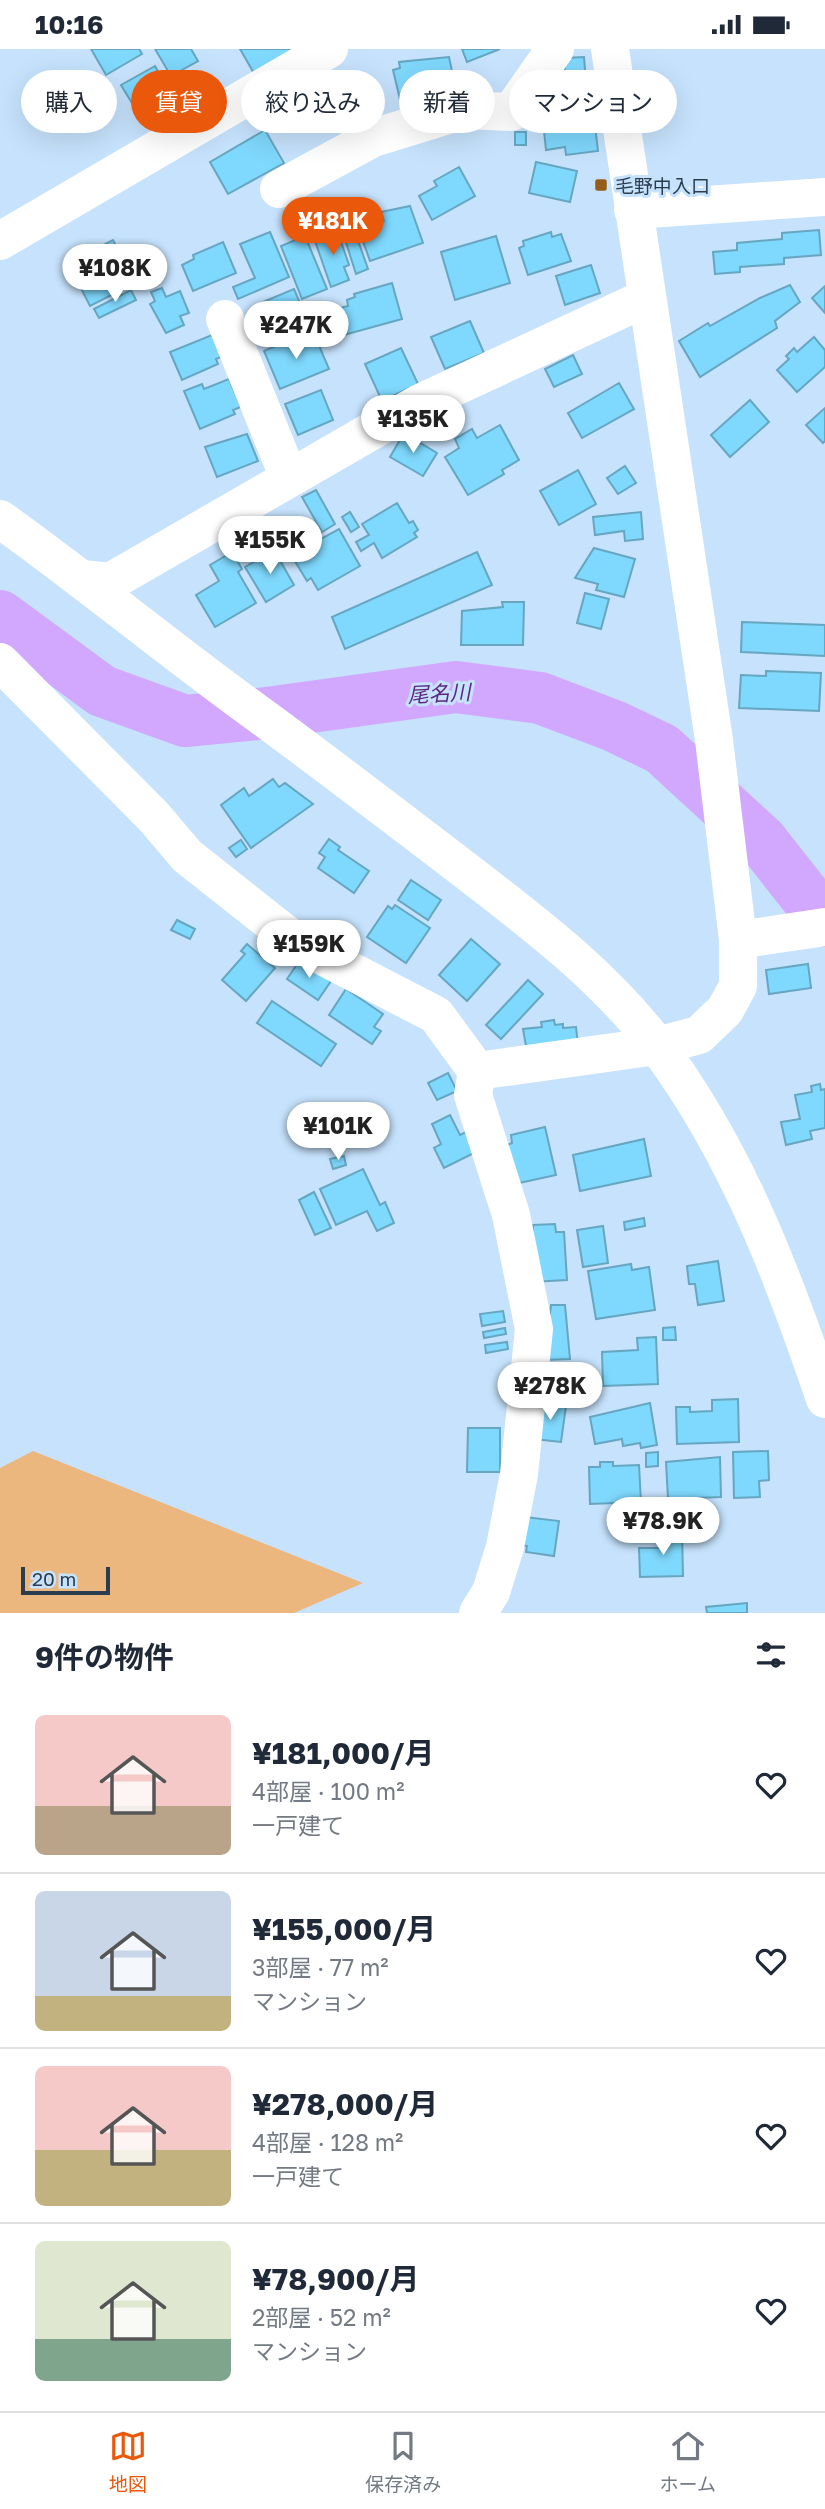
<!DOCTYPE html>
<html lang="ja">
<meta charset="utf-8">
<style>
body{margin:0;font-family:"Golos Text","Noto Sans JP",sans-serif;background:#f6f6f7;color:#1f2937;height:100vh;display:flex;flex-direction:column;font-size:26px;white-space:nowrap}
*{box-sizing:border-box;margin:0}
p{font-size:23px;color:#747a83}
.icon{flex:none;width:38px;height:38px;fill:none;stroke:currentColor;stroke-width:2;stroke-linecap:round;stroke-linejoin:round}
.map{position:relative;height:1564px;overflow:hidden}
.sheet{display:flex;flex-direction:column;background:#fff;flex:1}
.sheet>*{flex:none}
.guide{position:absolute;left:21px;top:21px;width:784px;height:63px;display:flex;gap:14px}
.scale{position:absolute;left:21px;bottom:18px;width:89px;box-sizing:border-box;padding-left:7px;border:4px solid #2a3d4e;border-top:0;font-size:19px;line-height:24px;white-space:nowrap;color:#2a3d4e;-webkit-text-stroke:5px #c6e2fc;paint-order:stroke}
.price{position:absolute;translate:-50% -60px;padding:0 16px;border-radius:24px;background:#fff;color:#222;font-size:23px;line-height:46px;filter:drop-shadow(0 2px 4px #0008)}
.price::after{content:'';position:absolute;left:50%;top:42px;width:21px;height:16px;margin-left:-10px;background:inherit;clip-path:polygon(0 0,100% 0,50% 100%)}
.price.active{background:#ea580c;color:#fff}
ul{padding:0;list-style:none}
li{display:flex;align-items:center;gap:21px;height:175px;padding:0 35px}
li+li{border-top:2px solid #e0e1e3}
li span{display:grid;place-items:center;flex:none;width:196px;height:140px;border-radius:10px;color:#555}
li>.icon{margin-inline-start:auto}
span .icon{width:84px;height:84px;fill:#fffc;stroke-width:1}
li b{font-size:30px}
h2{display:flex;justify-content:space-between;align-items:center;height:84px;padding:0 35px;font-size:30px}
.chip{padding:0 24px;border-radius:32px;background:#fff;box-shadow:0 7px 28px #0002;font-size:24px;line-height:63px}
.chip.active{background:#ea580c;color:#fff}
.status{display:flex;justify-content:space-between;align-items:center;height:49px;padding:0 35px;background:#fff;direction:ltr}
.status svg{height:19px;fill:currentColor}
.tabs{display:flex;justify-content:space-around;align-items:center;height:98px;border-top:2px solid #e0e1e3;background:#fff;font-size:19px;color:#747a83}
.tabs a{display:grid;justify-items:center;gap:4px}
.tabs .active{color:#ea580c}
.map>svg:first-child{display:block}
.green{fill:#ecb67f}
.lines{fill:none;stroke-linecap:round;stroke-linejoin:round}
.river{stroke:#d1a8fd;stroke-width:52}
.building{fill:#7fd8fd;stroke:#66a6c1;stroke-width:2}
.minor{stroke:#fff;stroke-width:38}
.poi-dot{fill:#955d17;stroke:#c6e2fc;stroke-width:2.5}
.labels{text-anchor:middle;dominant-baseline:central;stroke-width:6;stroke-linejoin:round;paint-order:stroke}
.poi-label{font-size:19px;fill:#2a3d4e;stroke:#c6e2fc;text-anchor:start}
.water-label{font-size:21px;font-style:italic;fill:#5c2586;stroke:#c6e2fc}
</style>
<div class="status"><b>10:16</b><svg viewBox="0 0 49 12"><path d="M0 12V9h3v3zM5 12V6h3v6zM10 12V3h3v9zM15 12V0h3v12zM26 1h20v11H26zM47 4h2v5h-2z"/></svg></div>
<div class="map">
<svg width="825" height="1564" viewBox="0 0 825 1564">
<rect width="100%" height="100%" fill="#c6e2fc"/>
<polygon class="green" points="33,1402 363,1534 294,1564 0,1564 0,1419"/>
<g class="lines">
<polyline class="river" points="0,567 102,642 185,672 267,664 456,638 540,649 614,677 662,700 762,792 825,872"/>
</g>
<g class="building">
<polygon points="91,0 139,0 142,5 106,26"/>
<polygon points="155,0 191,0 198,12 171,27"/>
<polygon points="240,0 293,0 255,26"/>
<polygon points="462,0 500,0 467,13"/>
<polygon points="449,8 457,46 402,59 393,21 400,19 399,13"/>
<polygon points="584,8 586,33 566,35 564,9"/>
<polygon points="155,17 173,50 141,69 121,36"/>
<polygon points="593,60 598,102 566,106 565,98 546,101 543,72 569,69 568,63"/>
<polygon points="265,81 284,114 228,145 210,113"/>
<rect x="515" y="83" width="11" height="13"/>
<polygon points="536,113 577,122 570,153 529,144"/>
<polygon points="459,118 475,147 432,171 419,147 437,137 434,132"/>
<polygon points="410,157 423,194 370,212 359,181 384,172 381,163"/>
<polygon points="337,181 349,216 344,218 349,231 331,238 314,189"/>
<polygon points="819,181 821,206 784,209 784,215 740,218 740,223 715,225 713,203 737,201 737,194 782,190 782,184"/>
<polygon points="270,183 289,228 238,250 233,238 255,229 240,195"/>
<polygon points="355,183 368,220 356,225 344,187"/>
<polygon points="551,183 552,188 561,185 571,212 528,226 519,199 524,197 523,192"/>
<polygon points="305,187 327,240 302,250 281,197"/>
<polygon points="496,187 510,234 455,251 441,203"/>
<polygon points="113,191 135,234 90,257 68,214"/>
<polygon points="223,193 236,224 193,242 182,216 194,210 193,206"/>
<polygon points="591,216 600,244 565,256 556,227"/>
<polygon points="392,234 402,270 340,287 332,261 348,257 347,251 355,248 354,245"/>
<polygon points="790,236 800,253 775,272 777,279 700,328 679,292 708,274 710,277 760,249"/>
<polygon points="825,237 825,264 812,249"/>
<polygon points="162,239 166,248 180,242 189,264 180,267 184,276 166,284 150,255 155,252 151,243"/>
<polygon points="294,240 308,273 263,292 251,266 261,261 258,255"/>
<polygon points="131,241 136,251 99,269 94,260"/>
<polygon points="470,272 484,304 445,320 431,288"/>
<polygon points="304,285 306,291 315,287 329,320 280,340 264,302"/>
<polygon points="212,286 221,308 216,310 218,315 182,331 170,303"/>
<polygon points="814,288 825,301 825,318 797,343 777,321 789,310 786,307 794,299 797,303"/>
<polygon points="401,299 418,335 382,352 365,315"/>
<polygon points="573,306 582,325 554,338 545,320"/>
<polygon points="229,330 241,358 233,361 235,365 200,380 184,342 202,335 204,340"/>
<polygon points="619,334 634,360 582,389 568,364"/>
<polygon points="321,341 333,371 298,386 285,355"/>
<polygon points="750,351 769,373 730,408 711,386"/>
<polygon points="825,359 825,392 823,394 806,376"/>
<polygon points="500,376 519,411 502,421 504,425 468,446 445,408 459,399 455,390 472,380 477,389"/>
<polygon points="404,384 437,404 423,427 390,408"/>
<polygon points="247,385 258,412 217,428 205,398"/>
<polygon points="625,417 636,434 618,445 607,429"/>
<polygon points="578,421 596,455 559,476 540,442"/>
<polygon points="316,441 335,475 322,483 302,448"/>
<polygon points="397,454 409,474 413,472 418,481 414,484 417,488 382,509 374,494 361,502 356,493 369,486 362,475"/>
<polygon points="350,463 359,478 351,483 342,468"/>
<polygon points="641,463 643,490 625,492 624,482 595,486 593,468"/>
<polygon points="339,480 360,517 318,541 311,529 307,532 287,499 305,488 310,496"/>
<polygon points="239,489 248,505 241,510 231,493"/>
<polygon points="594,499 635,510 624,548 596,541 598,535 575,529"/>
<polygon points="274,501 294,536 266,553 245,518"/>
<polygon points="232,503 242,520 238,523 256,554 215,578 196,546 219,532 210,516"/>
<polygon points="477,503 492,536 345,600 332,568"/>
<polygon points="585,544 609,550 601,580 577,574"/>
<polygon points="502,553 524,553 523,596 461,596 462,562 503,558"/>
<polygon points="742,573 825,576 825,607 741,603"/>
<polygon points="766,622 821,624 819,662 739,659 741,626 766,627"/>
<polygon points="273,730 279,738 285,734 313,755 251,799 221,756 244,739 249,747"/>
<polygon points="329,790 340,798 338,801 369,822 354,844 318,819 325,808 319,804"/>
<polygon points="241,791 247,800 236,808 229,799"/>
<polygon points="411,831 441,851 428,871 398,851"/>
<polygon points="395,856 430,879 406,914 367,888 388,857 392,860"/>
<polygon points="177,871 195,880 190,890 171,881"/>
<polygon points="471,890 500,915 467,952 439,926"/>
<polygon points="247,895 275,919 246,952 222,931 245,905 241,902"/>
<polygon points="300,911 331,932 318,951 287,930"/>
<polygon points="808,915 811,939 769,945 766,921"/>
<polygon points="528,931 543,945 501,990 486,976"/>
<polygon points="346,940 383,965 374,978 381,982 372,995 329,966"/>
<polygon points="272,952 336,995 321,1017 257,974"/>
<polygon points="554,971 555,976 563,975 563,979 576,978 578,996 527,1003 523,980 542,978 541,973"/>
<polygon points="448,1024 457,1042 437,1051 428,1034"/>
<polygon points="820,1035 821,1041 825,1040 825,1079 810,1082 812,1090 786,1096 781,1073 800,1070 795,1046 812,1043 811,1037"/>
<polygon points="450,1066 460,1086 466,1083 476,1103 444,1119 434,1099 441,1095 432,1075"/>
<polygon points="545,1078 556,1126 510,1136 507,1096 512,1094 511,1086"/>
<polygon points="644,1090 651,1127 580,1142 573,1106"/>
<polygon points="344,1107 346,1116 333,1120 330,1110"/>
<polygon points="363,1120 380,1156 385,1153 394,1174 377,1182 367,1162 336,1176 320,1140"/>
<polygon points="314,1143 331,1179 315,1186 299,1151"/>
<polygon points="644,1169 645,1177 625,1181 624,1173"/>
<polygon points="555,1175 556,1183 564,1183 567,1231 531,1233 533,1176"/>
<polygon points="603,1177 608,1214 583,1218 577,1181"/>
<polygon points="718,1212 724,1252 698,1256 695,1235 689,1235 687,1217"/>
<polygon points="631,1215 632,1221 649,1218 655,1261 596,1270 588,1222"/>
<polygon points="551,1256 565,1256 570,1310 545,1311"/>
<polygon points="503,1262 505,1273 482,1277 480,1265"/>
<polygon points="675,1278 676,1291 663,1291 663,1279"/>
<polygon points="505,1279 506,1285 484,1289 483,1283"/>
<polygon points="656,1288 658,1335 603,1337 602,1303 638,1301 637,1289"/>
<polygon points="507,1293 508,1300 486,1304 485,1296"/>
<polygon points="738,1350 739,1393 677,1395 676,1358 690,1358 690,1363 712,1362 712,1351"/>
<polygon points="538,1353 566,1357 561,1393 534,1390"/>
<polygon points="650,1354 657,1396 641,1399 640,1394 623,1397 622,1390 595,1395 590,1368"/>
<polygon points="468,1379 500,1379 500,1423 467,1423"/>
<polygon points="768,1402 769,1431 759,1432 760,1448 734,1449 733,1403"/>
<polygon points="658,1403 658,1417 646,1418 646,1404"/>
<polygon points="720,1408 721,1448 668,1450 666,1413"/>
<polygon points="600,1413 613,1413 613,1417 639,1416 641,1453 590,1455 589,1418 600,1418"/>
<polygon points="525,1468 559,1472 554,1507 526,1503 527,1497 521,1496"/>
<polygon points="682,1482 683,1527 640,1528 639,1499 661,1499 660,1483"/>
<polygon points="747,1554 747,1564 707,1564 706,1558"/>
</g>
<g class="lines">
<g class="minor">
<polyline points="279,140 373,89 464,61 511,63 555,0"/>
<polyline points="633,161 825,148"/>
<polyline points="0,192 329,0"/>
<polyline points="225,270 289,429"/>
<path d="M0 470C91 535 177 607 268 672 333 720 397 769 461 818 532 873 604 926 658 998 737 1104 783 1226 825 1350"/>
<polyline points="83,530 110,533 420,354 646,249"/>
<polyline points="0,613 154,768 187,807 297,894 436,966 477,1022 473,1046 511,1166 534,1280 519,1425 505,1498 491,1543 478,1564"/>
<polyline points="738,891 825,878"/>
<polyline points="477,1022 657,997 699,986 725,961 738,937 738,891 714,691 610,0"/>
</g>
</g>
<rect class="poi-dot" x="594" y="129" width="14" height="14" rx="3.5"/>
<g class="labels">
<g class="poi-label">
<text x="615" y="136">毛野中入口</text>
</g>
<g class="water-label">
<text transform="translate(439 644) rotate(-3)">尾名川</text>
</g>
</g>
</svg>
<div class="scale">20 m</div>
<b class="price active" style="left:333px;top:208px">¥181K</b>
<b class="price" style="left:115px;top:255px">¥108K</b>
<b class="price" style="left:296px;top:312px">¥247K</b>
<b class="price" style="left:413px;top:406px">¥135K</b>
<b class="price" style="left:270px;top:527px">¥155K</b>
<b class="price" style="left:309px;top:931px">¥159K</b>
<b class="price" style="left:338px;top:1113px">¥101K</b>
<b class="price" style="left:550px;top:1373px">¥278K</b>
<b class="price" style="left:663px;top:1508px">¥78.9K</b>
<div class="guide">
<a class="chip">購入</a>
<a class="chip active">賃貸</a>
<a class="chip">絞り込み</a>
<a class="chip">新着</a>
<a class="chip">マンション</a>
</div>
</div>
<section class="sheet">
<h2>9件の物件<svg class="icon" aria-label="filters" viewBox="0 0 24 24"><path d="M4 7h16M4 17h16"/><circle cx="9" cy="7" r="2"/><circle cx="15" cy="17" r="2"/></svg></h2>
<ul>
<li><span style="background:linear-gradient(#f6c9c9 65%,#b9a48a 0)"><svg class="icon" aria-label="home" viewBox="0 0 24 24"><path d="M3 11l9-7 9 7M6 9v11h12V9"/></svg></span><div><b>¥181,000/月</b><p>4部屋 · 100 m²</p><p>一戸建て</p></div><svg class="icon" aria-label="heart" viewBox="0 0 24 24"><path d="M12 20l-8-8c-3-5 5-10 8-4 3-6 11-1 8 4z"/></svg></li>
<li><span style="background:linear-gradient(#c9d6e8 75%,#c2b280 0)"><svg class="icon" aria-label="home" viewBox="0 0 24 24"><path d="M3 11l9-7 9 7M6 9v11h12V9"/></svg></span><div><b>¥155,000/月</b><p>3部屋 · 77 m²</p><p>マンション</p></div><svg class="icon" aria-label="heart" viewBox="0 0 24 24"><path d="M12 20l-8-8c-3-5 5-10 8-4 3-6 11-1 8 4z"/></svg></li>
<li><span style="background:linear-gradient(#f6c9c9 60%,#c2b280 0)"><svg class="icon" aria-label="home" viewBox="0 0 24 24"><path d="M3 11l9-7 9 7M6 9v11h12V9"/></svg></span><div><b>¥278,000/月</b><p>4部屋 · 128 m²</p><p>一戸建て</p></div><svg class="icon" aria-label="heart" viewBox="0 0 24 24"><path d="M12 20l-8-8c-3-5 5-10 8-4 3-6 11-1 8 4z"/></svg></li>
<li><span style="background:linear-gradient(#dfe7d0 70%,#7fa58c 0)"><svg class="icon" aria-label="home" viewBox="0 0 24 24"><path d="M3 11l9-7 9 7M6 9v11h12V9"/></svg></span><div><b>¥78,900/月</b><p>2部屋 · 52 m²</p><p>マンション</p></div><svg class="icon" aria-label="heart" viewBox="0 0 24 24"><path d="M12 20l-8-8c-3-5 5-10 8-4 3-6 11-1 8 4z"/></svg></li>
</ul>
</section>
<nav class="tabs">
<a class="active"><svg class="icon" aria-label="map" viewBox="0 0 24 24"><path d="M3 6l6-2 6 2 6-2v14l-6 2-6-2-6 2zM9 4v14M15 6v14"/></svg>地図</a>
<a><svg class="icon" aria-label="saved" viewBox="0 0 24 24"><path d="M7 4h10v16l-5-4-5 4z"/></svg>保存済み</a>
<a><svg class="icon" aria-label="home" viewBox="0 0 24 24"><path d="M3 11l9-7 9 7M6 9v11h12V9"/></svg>ホーム</a>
</nav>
